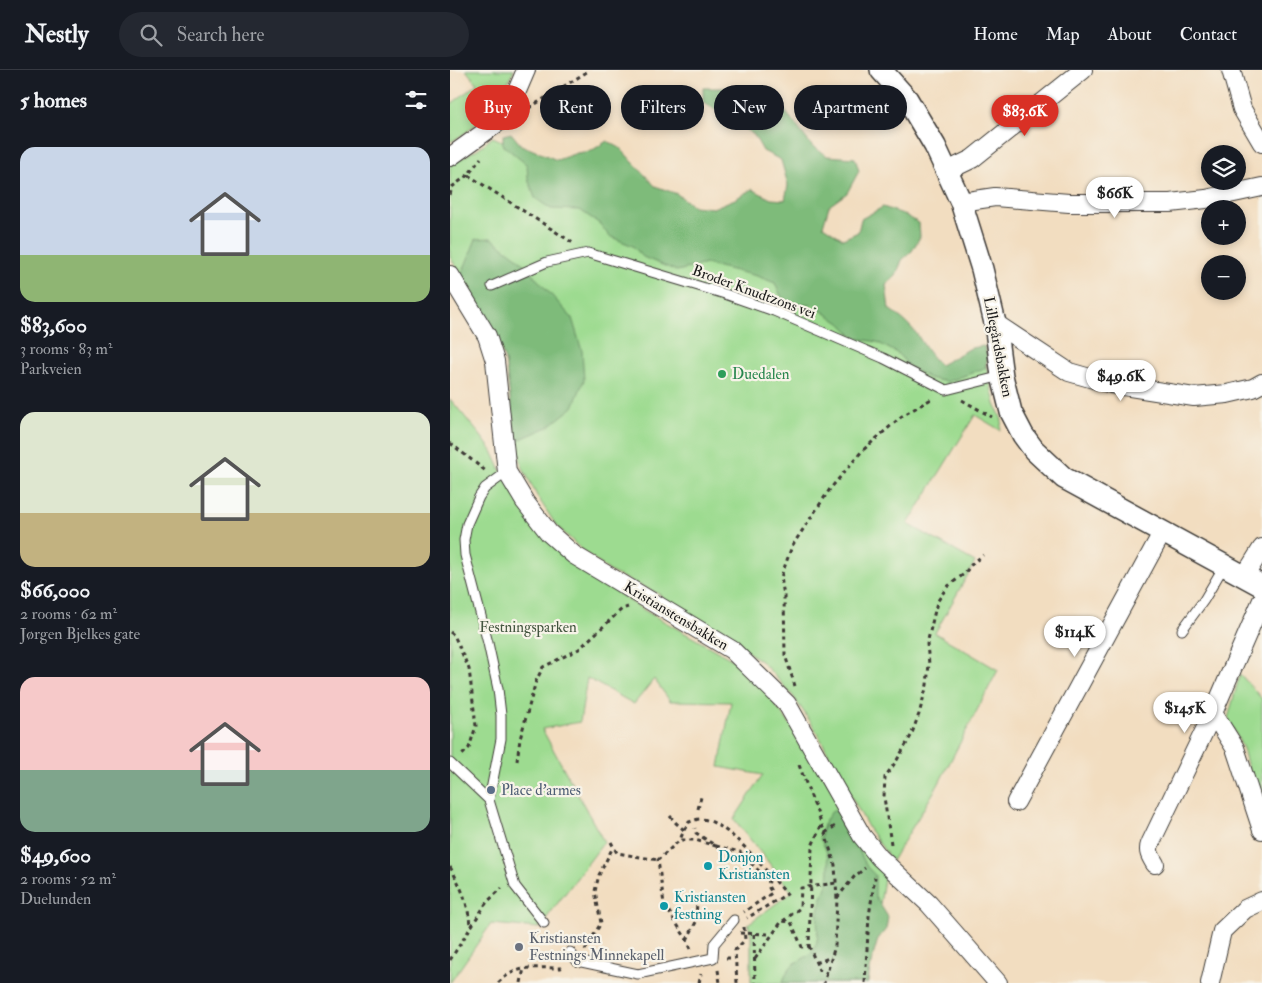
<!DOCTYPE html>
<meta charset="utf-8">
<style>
body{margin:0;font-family:"IM FELL Double Pica",serif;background:#242831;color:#f1f3f6;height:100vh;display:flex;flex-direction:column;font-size:19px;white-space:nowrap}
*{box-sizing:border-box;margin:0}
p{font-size:16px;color:#9ea1a6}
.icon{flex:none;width:28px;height:28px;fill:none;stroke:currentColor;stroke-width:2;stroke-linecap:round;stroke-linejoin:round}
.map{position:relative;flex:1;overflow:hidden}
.drawer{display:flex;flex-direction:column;background:#171b24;width:450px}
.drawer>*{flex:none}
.hud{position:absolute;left:15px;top:15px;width:475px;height:45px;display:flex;gap:10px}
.controls{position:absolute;left:751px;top:75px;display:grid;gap:10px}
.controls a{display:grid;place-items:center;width:45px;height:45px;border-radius:50%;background:#171b24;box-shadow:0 2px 8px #0003;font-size:25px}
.price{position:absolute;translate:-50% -42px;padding:0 11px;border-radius:18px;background:#fff;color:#222;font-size:16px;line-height:32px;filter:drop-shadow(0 1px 2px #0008)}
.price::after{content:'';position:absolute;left:50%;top:30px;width:15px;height:11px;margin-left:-8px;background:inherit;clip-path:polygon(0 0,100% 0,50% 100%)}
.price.current{background:#d93025;color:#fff}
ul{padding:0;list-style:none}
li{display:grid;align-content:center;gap:10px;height:265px;padding:0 20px}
li span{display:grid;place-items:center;height:155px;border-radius:15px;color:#555}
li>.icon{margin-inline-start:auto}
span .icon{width:90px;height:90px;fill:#fffc;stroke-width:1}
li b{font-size:21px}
h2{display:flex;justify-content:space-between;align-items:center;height:60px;padding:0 20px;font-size:21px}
.tag{padding:0 18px;border-radius:22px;background:#171b24;box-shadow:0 2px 8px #0003;font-size:18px;line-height:45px}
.tag.current{background:#d93025;color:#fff}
header{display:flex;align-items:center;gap:30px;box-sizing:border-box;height:70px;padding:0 25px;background:#171b24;border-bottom:1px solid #363941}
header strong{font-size:24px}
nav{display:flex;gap:28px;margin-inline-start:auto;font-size:18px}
.search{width:350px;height:45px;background:#242831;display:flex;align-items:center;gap:12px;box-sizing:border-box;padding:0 18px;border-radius:28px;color:#9ea1a6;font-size:19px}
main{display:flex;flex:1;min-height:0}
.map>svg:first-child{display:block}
.green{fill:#9ddb90;stroke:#5c7c56}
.forest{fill:#7ebb7a;stroke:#4d6c4b}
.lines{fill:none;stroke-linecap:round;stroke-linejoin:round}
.service-casing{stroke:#3c3935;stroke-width:11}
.minor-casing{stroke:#3c3935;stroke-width:20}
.tertiary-casing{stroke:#3c3935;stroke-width:24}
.path{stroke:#3c3935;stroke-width:3;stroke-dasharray:4 4;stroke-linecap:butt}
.service{stroke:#fff;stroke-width:9}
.minor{stroke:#fff;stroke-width:18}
.tertiary{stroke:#fff;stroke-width:21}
.path-bridge{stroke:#3c3935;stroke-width:3;stroke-dasharray:4 4;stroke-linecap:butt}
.leisure-dot{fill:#2e9e5b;stroke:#f7f3e8;stroke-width:2}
.service-dot{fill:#5c6f8a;stroke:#f7f3e8;stroke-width:2}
.culture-dot{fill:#0f9aa8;stroke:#f7f3e8;stroke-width:2}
.worship-dot{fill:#6b7280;stroke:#f7f3e8;stroke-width:2}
.labels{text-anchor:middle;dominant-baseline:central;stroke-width:4.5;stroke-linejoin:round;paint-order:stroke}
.street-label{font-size:15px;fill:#1c1c1c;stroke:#f7f3e8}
.leisure-label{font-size:15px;fill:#27864d;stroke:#f7f3e8;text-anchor:start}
.park-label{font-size:15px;fill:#43553f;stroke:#f7f3e8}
.service-label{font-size:15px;fill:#4e5e75;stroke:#f7f3e8;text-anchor:start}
.culture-label{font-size:15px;fill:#0d838f;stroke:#f7f3e8;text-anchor:start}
.worship-label{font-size:15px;fill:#5b616d;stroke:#f7f3e8;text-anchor:start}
</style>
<header>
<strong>Nestly</strong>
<div class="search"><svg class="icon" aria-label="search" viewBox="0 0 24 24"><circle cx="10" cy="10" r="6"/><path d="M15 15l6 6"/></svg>Search here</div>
<nav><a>Home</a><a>Map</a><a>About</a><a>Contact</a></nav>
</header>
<main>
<section class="drawer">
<h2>5 homes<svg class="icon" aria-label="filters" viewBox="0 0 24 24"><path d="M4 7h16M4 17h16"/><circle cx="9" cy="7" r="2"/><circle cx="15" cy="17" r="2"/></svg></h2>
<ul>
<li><span style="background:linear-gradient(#c9d6e8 70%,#8fb573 0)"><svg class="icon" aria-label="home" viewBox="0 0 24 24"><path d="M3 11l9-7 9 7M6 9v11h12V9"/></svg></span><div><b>$83,600</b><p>3 rooms · 83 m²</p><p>Parkveien</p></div></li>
<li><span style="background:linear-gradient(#dfe7d0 65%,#c2b280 0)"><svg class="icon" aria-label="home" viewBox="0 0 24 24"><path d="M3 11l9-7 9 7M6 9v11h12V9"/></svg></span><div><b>$66,000</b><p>2 rooms · 62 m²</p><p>Jørgen Bjelkes gate</p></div></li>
<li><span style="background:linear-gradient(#f6c9c9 60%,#7fa58c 0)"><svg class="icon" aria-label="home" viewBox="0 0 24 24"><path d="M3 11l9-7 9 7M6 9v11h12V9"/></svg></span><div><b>$49,600</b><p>2 rooms · 52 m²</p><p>Duelunden</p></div></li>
</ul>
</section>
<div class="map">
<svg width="812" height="913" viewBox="0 0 812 913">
<rect width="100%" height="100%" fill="#f7f3e8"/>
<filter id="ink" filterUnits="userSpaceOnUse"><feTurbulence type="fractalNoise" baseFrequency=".02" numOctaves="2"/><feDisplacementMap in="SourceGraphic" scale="10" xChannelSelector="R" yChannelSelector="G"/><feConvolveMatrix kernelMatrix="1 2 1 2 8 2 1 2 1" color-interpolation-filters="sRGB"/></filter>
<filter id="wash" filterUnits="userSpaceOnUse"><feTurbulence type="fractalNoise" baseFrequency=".0096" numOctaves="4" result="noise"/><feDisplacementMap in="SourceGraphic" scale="20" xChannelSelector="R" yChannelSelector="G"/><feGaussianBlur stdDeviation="1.12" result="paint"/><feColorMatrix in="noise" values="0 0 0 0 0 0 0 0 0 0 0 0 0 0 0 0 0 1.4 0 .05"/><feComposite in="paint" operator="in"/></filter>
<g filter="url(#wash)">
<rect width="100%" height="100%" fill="#f2ddc0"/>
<g class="green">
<path d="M16 0H64C50 29 29 58 0 72V35L27 14Z"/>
<polygon points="43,67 203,141 498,304 535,291 545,334 552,350 550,360 525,345 458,454 525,492 485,563 548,600 488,715 442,791 419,759 364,657 343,626 312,592 277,567 223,538 209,524 161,502 133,481 106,455 87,426 72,396 66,371 55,290 38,249 0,187 0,95 29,78"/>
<polygon points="0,329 31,366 42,381 53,405 128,496 192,539 290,594 316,622 346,662 435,802 418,913 301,913 301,865 298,854 342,822 284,749 313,705 269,697 281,632 220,631 204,609 184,634 137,608 130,652 92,659 154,772 89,858 41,854 0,913"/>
<polygon points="790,604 812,629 812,750 793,679 778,648"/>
</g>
<g class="forest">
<path d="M253 18H284L308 21 329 33 362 76 377 86 405 88 409 101 397 123 379 136 373 156 393 169 408 162 411 149 433 137 453 144 469 153 470 167 462 181 452 190 446 206 436 215 439 239C449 246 458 253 466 263 474 275 479 285 490 295L521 278 534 276 538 287 535 298 497 312 479 308 460 297 447 283 427 272 405 268 390 253 363 235 341 234 331 226 325 213 307 206 256 194 227 201 193 187 183 176 159 166 150 154 130 140 101 139 85 128 78 109 77 95 53 75V65L61 63 71 75 107 90 127 83 141 81 157 71 170 78 205 116 227 124 243 136 263 138 285 129 302 119 321 129 335 130 338 115 331 90 313 81 304 65 253 32Z"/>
<polygon points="41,168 68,188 122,248 132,281 134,310 123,337 98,357 66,371 55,290 38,249 11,206 26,169"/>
<path d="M383 740 397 748 398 763 408 773 410 782 417 797 425 805V826L438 847 436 859 428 869 418 904 417 913H332C335 907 339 897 344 894 351 889 361 886 365 877 370 867 366 854 368 843 369 833 373 826 376 817 381 801 380 783 370 769L375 751Z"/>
</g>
</g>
<g filter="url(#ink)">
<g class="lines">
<defs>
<g id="service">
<polyline points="42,216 97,192 138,183 275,224 324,241 433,288 496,320 552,306"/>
<polyline points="57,402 35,418 29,427 17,454 14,470 15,485 38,573 48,619 51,645 51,669 39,730 65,816 94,853"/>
<polyline points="732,560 754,530 774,496"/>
<polyline points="0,693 39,730"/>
<polyline points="120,882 127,891 188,904 263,888 264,874 284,850"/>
</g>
<g id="minor">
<polyline points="781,0 792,39 812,73"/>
<polyline points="0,87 46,54 64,28 76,0"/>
<polyline points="497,101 522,89 633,0"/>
<polyline points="511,132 545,127 619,133 720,133 756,129 812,117"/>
<polyline points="0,205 37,266 45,291 57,402 75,432 99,463 124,485 282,580 337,634 412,766 429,787 479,834 548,913"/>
<polyline points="545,253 619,302 661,314 744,327 777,324 803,318 812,313"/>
<polyline points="794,507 812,478"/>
<polyline points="763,643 785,678 812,760"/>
<polyline points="566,732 713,461"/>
<path d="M705 794C701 787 697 782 700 774L763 643 812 530"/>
<polyline points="760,913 772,861 795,839 812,831"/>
</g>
<polyline id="tertiary" points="431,0 457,29 485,76 511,132 532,199 545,253 552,306 561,342 573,365 584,380 614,408 812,516"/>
</defs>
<use href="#service" class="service-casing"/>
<use href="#minor" class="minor-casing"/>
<use href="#tertiary" class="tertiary-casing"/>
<g class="path">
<polyline points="79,38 140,0"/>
<polyline points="18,105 123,173"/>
<polyline points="0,125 2,117 18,105 31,88"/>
<polyline points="512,330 542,347"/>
<polyline points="0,373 37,402"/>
<polyline points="0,562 4,565 19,599 26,656 19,678 11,686"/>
<polyline points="345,616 335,585 334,526 331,507 342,476 380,419 412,381 452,346 483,328"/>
<polyline points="67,691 70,669 86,611 93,597 129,579 172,539 178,537"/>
<polyline points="349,695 375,763 385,795 387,829 385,876 374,913"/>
<polyline points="248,739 251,727"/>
<polyline points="220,746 226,753 234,760 230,770"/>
<path d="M234 760 239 752C243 751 247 749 250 749 277 749 319 805 337 824L297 848"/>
<polyline points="375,763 387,755"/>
<polyline points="161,772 167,783 208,790"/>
<polyline points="441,774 434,727 435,707 447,690 461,666 469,644 477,615 479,594 477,574 487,532 497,517 514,504 521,495 533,485"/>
<polyline points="266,776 290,782 319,811 318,816 322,823 294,842"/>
<path d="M0 797C11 816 19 835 20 857"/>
<polyline points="387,828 404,807 415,798"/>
<polyline points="333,851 350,838 351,818 386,813"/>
<polyline points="290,863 321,864"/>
<polyline points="304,864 305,913"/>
<polyline points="237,870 246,852 247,829"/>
<polyline points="359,876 369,900 377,903"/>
<polyline points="241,879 237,870 214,834 208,790 230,770 245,770 266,776 246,763 245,758"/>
<polyline points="135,880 151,853 145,821 149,805 163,777"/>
<polyline points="276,888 285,888"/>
<polyline points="305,889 332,851 341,852 352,877 359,876 362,776 371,756"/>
<polyline points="0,890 37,832 52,818"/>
<polyline points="366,893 381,887"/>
<polyline points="268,900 270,913"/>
<path d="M48 913C67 894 86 898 111 898L115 896"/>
<polyline points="71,913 74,898"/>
<polyline points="249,913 251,904"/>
<polyline points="287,913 285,880 295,870"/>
<polyline points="415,913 419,846 425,807"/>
</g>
<use href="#service" class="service"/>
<use href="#minor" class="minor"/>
<use href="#tertiary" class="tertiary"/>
<polyline class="path-bridge" points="294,857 295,870"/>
</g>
</g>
<circle class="leisure-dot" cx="272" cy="304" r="5"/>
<circle class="service-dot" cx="41" cy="720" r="5"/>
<g class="culture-dot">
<circle cx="258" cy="796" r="5"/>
<circle cx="214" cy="836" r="5"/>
</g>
<circle class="worship-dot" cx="69" cy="877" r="5"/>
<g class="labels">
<g class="street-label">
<text transform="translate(304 222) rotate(20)">Broder Knudtzons vei</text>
<text transform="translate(548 277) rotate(79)">Lillegårdsbakken</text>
<text transform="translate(226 546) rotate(31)">Kristianstensbakken</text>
</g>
<g class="leisure-label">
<text x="282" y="304">Duedalen</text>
</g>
<g class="park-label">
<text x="78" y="557">Festningsparken</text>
</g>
<g class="service-label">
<text x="51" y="720">Place d'armes</text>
</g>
<g class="culture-label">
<text x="268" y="787">Donjon<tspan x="268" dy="17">Kristiansten</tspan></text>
<text x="224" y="827">Kristiansten<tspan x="224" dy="17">festning</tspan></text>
</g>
<g class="worship-label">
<text x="79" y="868">Kristiansten<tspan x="79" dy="17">Festnings Minnekapell</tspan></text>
</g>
</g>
</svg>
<div class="controls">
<a><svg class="icon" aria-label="layers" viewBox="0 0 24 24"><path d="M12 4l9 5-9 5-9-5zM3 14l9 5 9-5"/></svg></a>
<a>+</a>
<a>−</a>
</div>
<b class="price current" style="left:575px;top:67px">$83.6K</b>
<b class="price" style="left:665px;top:149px">$66K</b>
<b class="price" style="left:671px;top:332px">$49.6K</b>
<b class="price" style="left:625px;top:588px">$114K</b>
<b class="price" style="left:735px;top:664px">$145K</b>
<div class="hud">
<a class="tag current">Buy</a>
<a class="tag">Rent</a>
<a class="tag">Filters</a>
<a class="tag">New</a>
<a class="tag">Apartment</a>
</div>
</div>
</main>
